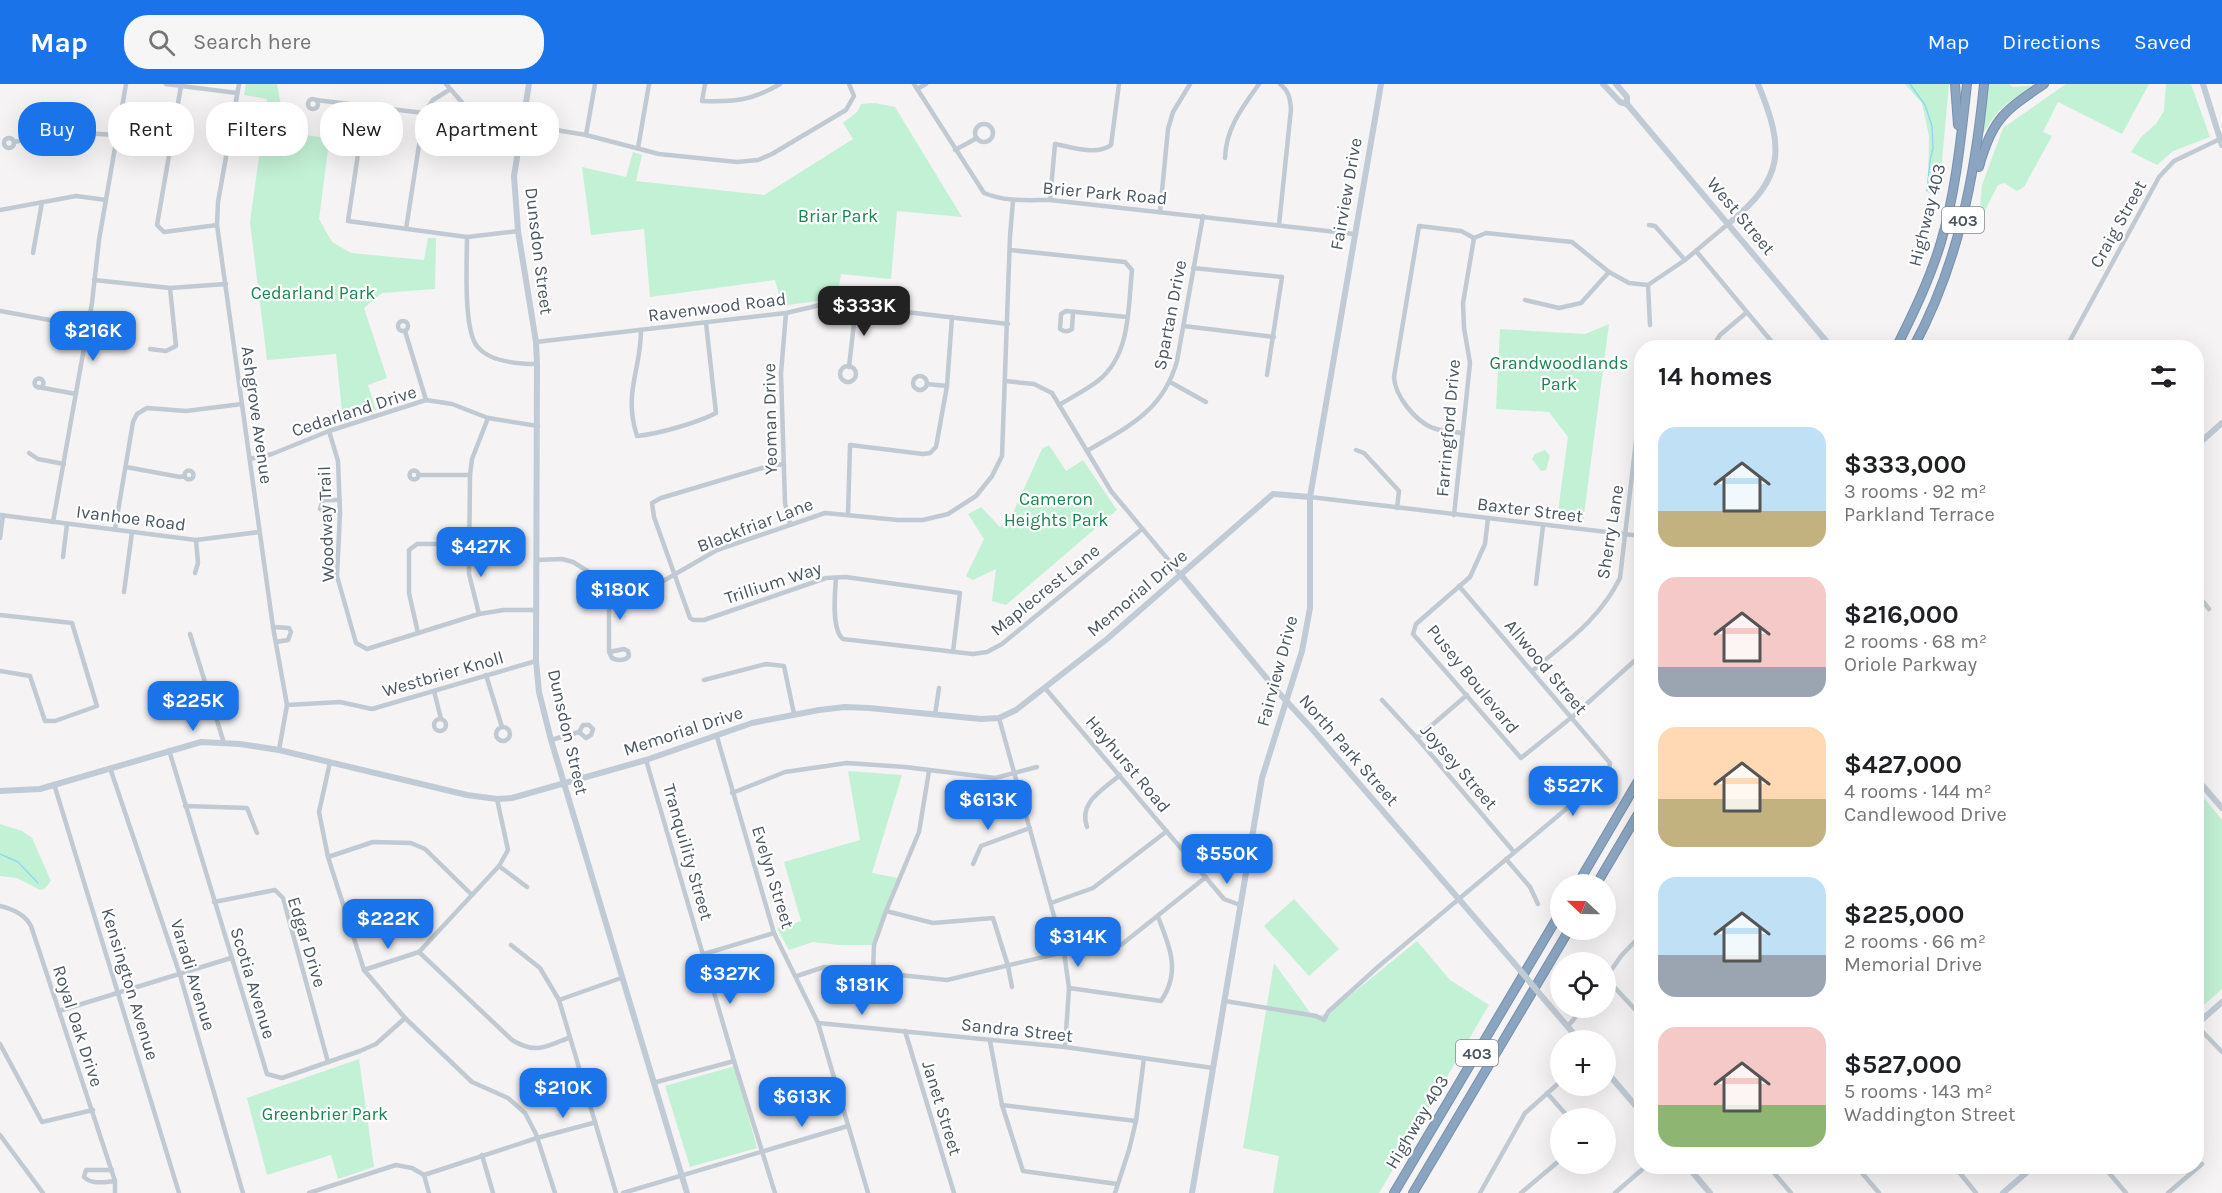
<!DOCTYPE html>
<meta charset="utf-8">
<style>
body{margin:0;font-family:Karla,sans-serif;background:#f6f6f6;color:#202124;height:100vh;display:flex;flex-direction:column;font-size:22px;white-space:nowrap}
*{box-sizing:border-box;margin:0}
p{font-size:20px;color:#757577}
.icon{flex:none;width:33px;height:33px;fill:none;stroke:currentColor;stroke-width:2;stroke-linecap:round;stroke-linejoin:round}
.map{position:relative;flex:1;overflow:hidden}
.sheet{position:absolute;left:1634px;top:256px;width:570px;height:834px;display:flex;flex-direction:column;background:#fff;border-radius:24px;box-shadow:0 6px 24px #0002}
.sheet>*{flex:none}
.hud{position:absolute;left:18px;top:18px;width:570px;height:54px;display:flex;gap:12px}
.needle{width:39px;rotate:292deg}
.fabs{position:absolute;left:1550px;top:790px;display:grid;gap:12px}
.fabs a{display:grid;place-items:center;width:66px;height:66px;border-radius:50%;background:#fff;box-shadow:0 6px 24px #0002;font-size:30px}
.price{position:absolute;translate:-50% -51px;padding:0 14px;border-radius:12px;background:#1a73e8;color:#fff;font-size:20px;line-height:39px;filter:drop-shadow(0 2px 3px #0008)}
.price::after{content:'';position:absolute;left:50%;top:36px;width:18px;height:14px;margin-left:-9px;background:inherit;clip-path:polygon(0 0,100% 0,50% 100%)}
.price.active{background:#222;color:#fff}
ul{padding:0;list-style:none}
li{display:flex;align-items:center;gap:18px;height:150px;padding:0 24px}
li span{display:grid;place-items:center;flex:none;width:168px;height:120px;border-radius:18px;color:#555}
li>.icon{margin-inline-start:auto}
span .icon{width:72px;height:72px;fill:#fffc;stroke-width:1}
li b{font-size:26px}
h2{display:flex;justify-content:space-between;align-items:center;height:72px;padding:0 24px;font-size:26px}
.pill{padding:0 21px;border-radius:24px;background:#fff;box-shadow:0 6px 24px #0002;font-size:21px;line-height:54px}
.pill.active{background:#1a73e8;color:#fff}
header{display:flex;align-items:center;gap:36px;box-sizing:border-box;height:84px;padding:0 30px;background:#1a73e8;color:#fff}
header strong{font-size:28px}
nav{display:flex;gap:33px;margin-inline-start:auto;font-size:21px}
.search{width:420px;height:54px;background:#f6f6f6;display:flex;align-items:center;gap:15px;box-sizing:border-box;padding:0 21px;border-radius:24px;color:#757577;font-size:22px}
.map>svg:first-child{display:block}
.green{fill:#c3f1d5}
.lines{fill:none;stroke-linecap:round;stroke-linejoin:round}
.stream{stroke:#90daee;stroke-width:1.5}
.highway-casing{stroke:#7690ad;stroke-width:10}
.street{stroke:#c1cad2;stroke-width:4.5}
.secondary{stroke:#c1cbd6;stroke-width:6}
.highway{stroke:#8ba5c1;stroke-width:8}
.secondary-bridge{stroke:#c1cbd6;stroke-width:6}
.labels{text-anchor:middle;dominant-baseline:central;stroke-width:4.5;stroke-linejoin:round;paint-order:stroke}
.shield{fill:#fff;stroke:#808990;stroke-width:1.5}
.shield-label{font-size:16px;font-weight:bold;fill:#4a5661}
.street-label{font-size:18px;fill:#4a5661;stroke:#fff}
.park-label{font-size:18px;fill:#17864f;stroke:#fff}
</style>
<header>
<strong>Map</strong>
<div class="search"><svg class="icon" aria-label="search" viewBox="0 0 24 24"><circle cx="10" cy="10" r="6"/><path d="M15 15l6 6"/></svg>Search here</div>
<nav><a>Map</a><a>Directions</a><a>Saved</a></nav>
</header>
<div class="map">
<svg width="2222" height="1109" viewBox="0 0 2222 1109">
<rect width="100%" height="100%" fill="#f5f3f3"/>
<g class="green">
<polygon points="246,0 277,0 286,49 356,57 356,61 329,58 319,135 332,158 351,169 424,176 428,154 436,154 435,205 382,209 364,224 387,294 368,301 376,326 343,336 336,270 267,276 250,138 267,15 244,11"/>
<polygon points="1905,0 1949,0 1939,110 1928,109 1929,52 1922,19"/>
<path d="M1987 0H2009L2013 3 2037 1C2005 19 1998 23 1980 55Z"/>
<polygon points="2066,0 2149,0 2122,50 2058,18 2043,48 2052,52 2024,103 2017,107 2004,99 1998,101 1984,128 1980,126 1982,101 2003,44"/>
<polygon points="2166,0 2191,0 2210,53 2173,67 2157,81 2131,68 2142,52 2156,40 2164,27"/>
<polygon points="875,19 895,23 962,133 897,127 891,195 841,190 837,214 782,222 775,196 650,213 644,145 591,151 582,83 626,93 633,68 642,71 636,97 764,111 853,55 843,39 857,28 861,20"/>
<polygon points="1609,240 1583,438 1557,435 1568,353 1549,328 1496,325 1500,245 1585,250"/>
<polygon points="1049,361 1066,387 1083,376 1117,426 1006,521 992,517 996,485 973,496 966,492 984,455 968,430 981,423 1000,443 1012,431 1042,365"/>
<polygon points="1545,366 1550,372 1546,386 1541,387 1532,375 1535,370"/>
<polygon points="848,687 902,691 872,789 898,794 874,861 839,861 813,858 789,866 777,844 801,837 784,778 860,756"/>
<polygon points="2196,704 2222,736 2222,905 2196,928"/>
<polygon points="0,740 22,747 32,754 51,797 44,805 40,806 17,794 0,792"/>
<polygon points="1294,815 1339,865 1309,892 1264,842"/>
<polygon points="1417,857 1450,896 1489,921 1379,1109 1273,1109 1279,1072 1243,1064 1274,879 1314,934 1331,927"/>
<polygon points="359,975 374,1083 338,1095 331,1071 267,1091 247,1014"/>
<polygon points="735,982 757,1064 690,1083 665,1002"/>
</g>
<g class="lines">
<g class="stream">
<polyline points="1910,0 1925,21 1932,42 1933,64 1930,77 1927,107"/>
<polyline points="0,770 18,778 38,799"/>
</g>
<defs>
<g id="highway">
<polyline points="1955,0 1958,41"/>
<path d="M1979 83C1992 35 2004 27 2044 0"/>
<path d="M1896 264C1913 230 1930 195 1941 158 1956 107 1961 53 1967 0"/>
<path d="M1913 264C1958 181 1975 93 1984 0"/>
<polyline points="1577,801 1641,692"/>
<polyline points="1596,801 1641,725"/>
<polyline points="1394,1109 1560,829"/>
<polyline points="1413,1109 1569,846"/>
</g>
</defs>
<use href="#highway" class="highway-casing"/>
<g class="street">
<polyline points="166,0 237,9"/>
<polyline points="239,0 218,118 217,141 273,543 287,621 279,666"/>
<polyline points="446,0 466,23 473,28 490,35 586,51 659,70 737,78 758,76 772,70 846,26 854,12 849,0"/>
<path d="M705 0 702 17C734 18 751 17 780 0"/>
<path d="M914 0 984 109C1006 118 1027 116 1050 116L1354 150"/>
<polyline points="181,2 157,141 164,148 217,141"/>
<polyline points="917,5 926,0"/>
<circle cx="313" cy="20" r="5"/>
<polyline points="316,16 424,29"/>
<polyline points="365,23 348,137 467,153 518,147"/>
<circle cx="984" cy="49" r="9"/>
<polyline points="586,51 595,0"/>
<circle cx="9" cy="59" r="5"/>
<polyline points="14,58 64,48 117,51"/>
<polyline points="638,64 649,0"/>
<polyline points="955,66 977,54"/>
<path d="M1225 74C1226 44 1242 24 1259 0"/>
<path d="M1050 116 1055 60C1071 63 1097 72 1111 61L1119 0"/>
<polyline points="0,126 76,112 106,116"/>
<polyline points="1160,128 1168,45 1173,28 1190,0"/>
<path d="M1279 141 1291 25C1290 14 1289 7 1280 0"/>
<polyline points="1649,141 1655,142 1685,176"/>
<polyline points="406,145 424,29 433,16 449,6"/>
<path d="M467 153C467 176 463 245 477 262 489 278 519 280 537 280"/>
<polyline points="1474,154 1486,149 1572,158 1609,188 1629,199 1648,201 1685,176 1728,140"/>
<path d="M1010 166 1125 178 1132 186C1128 223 1131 270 1099 296 1088 305 1072 313 1059 321"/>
<polyline points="1696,167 1777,264"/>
<polyline points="33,169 42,118"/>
<polyline points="1193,184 1282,193 1267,291"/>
<polyline points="94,196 170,204 226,200"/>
<polyline points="1648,201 1650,241"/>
<polyline points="1525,216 1559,224 1581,219 1609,188"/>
<polyline points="0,227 88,243"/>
<path d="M1073 228 1072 245C1068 248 1064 248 1060 245L1061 230 1066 227 1127 233"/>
<polyline points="786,229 781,289 785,419 790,440"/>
<circle cx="403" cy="242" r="5"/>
<polyline points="1184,242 1274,253"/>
<path d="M641 246C641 287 623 308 637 352 658 350 697 339 716 329L706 239"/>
<polyline points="405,247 426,316"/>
<polyline points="536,258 786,229 829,219 1008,240"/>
<polyline points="1712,264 1720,251 1746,229"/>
<polyline points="2066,264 2159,93 2174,77 2220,55"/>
<polyline points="150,265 166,267 176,262 170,204"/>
<circle cx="848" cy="290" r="8"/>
<polyline points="849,283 856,221"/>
<circle cx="920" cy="299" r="7"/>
<circle cx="39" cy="299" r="4.5"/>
<polyline points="1005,297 1034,300 1052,309 1111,407 1181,491"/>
<polyline points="1170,298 1206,318"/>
<polyline points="927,300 947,302"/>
<polyline points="38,303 76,310"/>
<polyline points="329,347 338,377 340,429 337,492 356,559 367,565 479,530 504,526 537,526"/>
<path d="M1462 349C1452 348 1442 347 1433 344 1415 337 1395 312 1394 293L1419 142 1461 147 1474 154"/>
<polyline points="1356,366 1364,369 1399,407 1397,424"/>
<path d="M1087 367C1129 342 1163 327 1177 277L1203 132"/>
<polyline points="29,369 38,375 64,380"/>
<polyline points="250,375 272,370 329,347 426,316 452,320 488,334 538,342"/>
<polyline points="784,380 765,383 661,414 652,419 654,433 690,534 693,536 704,536 826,494 846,493 960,509 953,568"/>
<polyline points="126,383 180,393 185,392"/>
<circle cx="189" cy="391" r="4.5"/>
<circle cx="414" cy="391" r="4.5"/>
<polyline points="419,391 470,391"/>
<polyline points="1310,413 1641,452"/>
<polyline points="340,416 323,416 320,425 324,428 340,429"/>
<polyline points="0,431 196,456 259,448"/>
<polyline points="848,431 850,361 923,370 930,369 936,363 947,302 952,233"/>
<polyline points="1454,431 1470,279 1464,244 1463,219 1474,154"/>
<polyline points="1488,434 1485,460 1470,493 1416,540 1413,550 1521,674 1572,633 1641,571"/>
<polyline points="53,438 92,219 99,156 126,0"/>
<polyline points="115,445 133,338 137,330 147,324 186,327 242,320"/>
<polyline points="0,454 3,431"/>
<polyline points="63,473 67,440"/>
<polyline points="537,476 562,475 573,478 618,506 635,506 665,496 717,466 825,429 898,436 923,436 948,430 976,412 992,392 1002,372 1010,152 1013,117"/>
<polyline points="195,489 198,479 196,456"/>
<path d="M836 494C835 508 831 546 843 555L973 570 987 568 1002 560 1142 445"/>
<polyline points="1536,500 1543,442"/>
<polyline points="124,508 132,448"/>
<polyline points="2196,509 2209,525"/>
<polyline points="479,530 469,490 470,391 472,375 488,334"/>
<polyline points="0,531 72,539 97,622 55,637 45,637 30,592 0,587"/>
<polyline points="273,543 289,544 291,548 288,556 276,558"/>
<polyline points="418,549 409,509 409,466 417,460 469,460"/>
<polyline points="190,550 224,659"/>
<path d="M609 568 624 565 628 567 629 572C625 577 617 577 612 574L609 568V519L613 503"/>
<path d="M1532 587C1567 557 1599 536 1620 494L1641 314"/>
<polyline points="486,591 502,643"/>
<polyline points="704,596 766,580 784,582 794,630"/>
<polyline points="1045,604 1224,815 1240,821"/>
<polyline points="434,607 441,635"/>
<polyline points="1382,616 1417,654 1514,768"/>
<polyline points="287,621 340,618 372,625 536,577"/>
<polyline points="935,631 939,604"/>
<polyline points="999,634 1064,868 1069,904 1065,963"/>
<circle cx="440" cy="641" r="6"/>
<circle cx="503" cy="650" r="7"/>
<polyline points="717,653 774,849 818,939 868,1109"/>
<polyline points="1417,654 1467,611"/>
<polyline points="551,656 579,648 583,641 589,641 593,645 591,651 586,654 579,648"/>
<polyline points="169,666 267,990 282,994 360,967 376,960 405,934"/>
<polyline points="646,676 734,977 775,1109"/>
<polyline points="330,678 319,728 328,773 364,886 405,934 472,998 508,1014 525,1029 536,1050 555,1109"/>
<polyline points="110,684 180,891 243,1109"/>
<polyline points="54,700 179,1109"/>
<polyline points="732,709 785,688 847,679 905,683 995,694 1037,683"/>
<polyline points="185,722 247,724 257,749"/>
<path d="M1087 743C1078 718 1103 706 1120 691"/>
<polyline points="328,773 373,758 411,759 425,765 472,811"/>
<polyline points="1506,775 1530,803 1538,820"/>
<polyline points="973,780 981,762 1030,744"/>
<polyline points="499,782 527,803"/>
<polyline points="214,818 275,806 283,814 328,978"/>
<polyline points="1051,819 1093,804 1167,747"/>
<path d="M0 822C13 825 25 831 31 842L115 1097V1109"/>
<polyline points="345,827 392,818"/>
<polyline points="886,827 933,839 993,834 1008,882 1012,903"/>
<polyline points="511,861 540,884 559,916 616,1109"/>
<polyline points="1121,861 1206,793"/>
<path d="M419 868 512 956C537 971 545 962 569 954"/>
<polyline points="704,870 774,849"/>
<polyline points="364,886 419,868 499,782 508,766 497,715"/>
<polyline points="873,889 874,861 886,827 919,748 929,687"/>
<polyline points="797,892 824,883 947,896 1064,868"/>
<polyline points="1606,894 1641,932"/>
<polyline points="1605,895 1621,872 1641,851"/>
<path d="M1069 904 1161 917C1181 888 1170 863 1158 833"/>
<polyline points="559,916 621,894"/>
<polyline points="1225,917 1316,932 1324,936 1328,928 1379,882 1609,689 1610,679 1459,502"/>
<polyline points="59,927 231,874"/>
<polyline points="818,939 1065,963 1213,984"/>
<polyline points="2196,941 2222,968"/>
<polyline points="1568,942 1583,924"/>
<polyline points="905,947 954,1109"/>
<polyline points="990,957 1002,1021 1023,1087 1117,1100"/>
<polyline points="0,960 42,1038 93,1026"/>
<polyline points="653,999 734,977"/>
<polyline points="1547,1009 1570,1035"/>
<polyline points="1002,1021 1136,1037"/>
<polyline points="0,1051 43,1109"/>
<polyline points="482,1071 493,1109"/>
<polyline points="1769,1083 1791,1109"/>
<polyline points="1857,1083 1879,1109"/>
<polyline points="1955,1083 1976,1109"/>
<polyline points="2104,1083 2126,1109"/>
<path d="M112 1086H86L84 1093C92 1101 105 1098 115 1097"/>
<polyline points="424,1091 537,1054 593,1039"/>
<polyline points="424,1091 429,1109"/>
<polyline points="309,1109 396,1081 412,1084 424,1091"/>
<polyline points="623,1109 848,1042"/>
<polyline points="1115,1109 1129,1066 1136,1037 1144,974"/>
<polyline points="1480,1109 1525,1029 1560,998"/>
<polyline points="1521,1109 1560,1076"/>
<polyline points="1615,1109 1645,1083"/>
<polyline points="2168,1109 2202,1080"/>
</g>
<g class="secondary">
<polyline points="529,0 514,92 518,147 536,258 537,280 536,577 539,608 551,656 687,1109"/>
<polyline points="1603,0 1620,18 1627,20 1832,264"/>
<polyline points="1616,0 1627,13 1627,20"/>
<polyline points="2203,0 2222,61"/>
<path d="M1728 140C1785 94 1785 65 1758 0"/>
<polyline points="2196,362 2222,339"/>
<polyline points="1181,491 1279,609 1312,645 1514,879"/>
<polyline points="2196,694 2222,724"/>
<polyline points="0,707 40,705 201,658 240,660 279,666 467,711 497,715 512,714 646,676 752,639 819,626 845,623 869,624 981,635 999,634 1016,626 1107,555 1273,410 1310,413"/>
<polyline points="1544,915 1580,957"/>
<polyline points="2196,941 2222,918"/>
<polyline points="1605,986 1641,1028"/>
<polyline points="1688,1083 1710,1109"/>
<polyline points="1192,1109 1262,694 1302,567 1310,524 1310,413 1381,0"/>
<polyline points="2003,1109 2033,1083"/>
</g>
<use href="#highway" class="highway"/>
<polyline class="secondary-bridge" points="1514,879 1544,915"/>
</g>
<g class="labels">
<g class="shield">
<rect x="1942" y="123" width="42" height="26" rx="4.5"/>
<rect x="1456" y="956" width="42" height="26" rx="4.5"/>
</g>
<g class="shield-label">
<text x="1963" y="136">403</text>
<text x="1477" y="969">403</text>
</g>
<g class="street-label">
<text transform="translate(1105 109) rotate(5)">Brier Park Road</text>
<text transform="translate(1346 110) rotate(-80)">Fairview Drive</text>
<text transform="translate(1927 131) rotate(-76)">Highway 403</text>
<text transform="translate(1741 132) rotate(50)">West Street</text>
<text transform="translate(2118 140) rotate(-61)">Craig Street</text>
<text transform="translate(539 167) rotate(83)">Dunsdon Street</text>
<text transform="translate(717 223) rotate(-7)">Ravenwood Road</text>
<text transform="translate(1170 231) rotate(-79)">Spartan Drive</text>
<text transform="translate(354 327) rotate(-18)">Cedarland Drive</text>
<text transform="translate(257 331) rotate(82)">Ashgrove Avenue</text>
<text transform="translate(770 335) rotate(-91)">Yeoman Drive</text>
<text transform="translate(1448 344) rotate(-85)">Farringford Drive</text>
<text transform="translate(1530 426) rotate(7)">Baxter Street</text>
<text transform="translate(131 434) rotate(7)">Ivanhoe Road</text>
<text transform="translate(326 440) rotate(-92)">Woodway Trail</text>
<text transform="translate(755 441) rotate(-21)">Blackfriar Lane</text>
<text transform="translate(1610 448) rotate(-81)">Sherry Lane</text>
<text transform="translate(773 499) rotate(-18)">Trillium Way</text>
<text transform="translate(1045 506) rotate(-39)">Maplecrest Lane</text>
<text transform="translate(1137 509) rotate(-40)">Memorial Drive</text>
<text transform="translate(1546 583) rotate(50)">Allwood Street</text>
<text transform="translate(1277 587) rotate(-75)">Fairview Drive</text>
<text transform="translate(443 590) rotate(-16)">Westbrier Knoll</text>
<text transform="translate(1473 595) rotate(51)">Pusey Boulevard</text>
<text transform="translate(683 647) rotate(-18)">Memorial Drive</text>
<text transform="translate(568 648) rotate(77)">Dunsdon Street</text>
<text transform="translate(1349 666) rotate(49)">North Park Street</text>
<text transform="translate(1128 680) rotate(50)">Hayhurst Road</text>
<text transform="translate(1459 683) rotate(49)">Joysey Street</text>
<text transform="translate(688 768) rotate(74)">Tranquility Street</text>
<text transform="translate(773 793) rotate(73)">Evelyn Street</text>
<text transform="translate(307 858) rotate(73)">Edgar Drive</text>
<text transform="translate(193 891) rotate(73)">Varadi Avenue</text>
<text transform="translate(253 899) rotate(73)">Scotia Avenue</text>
<text transform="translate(130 900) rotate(73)">Kensington Avenue</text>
<text transform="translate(78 942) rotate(72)">Royal Oak Drive</text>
<text transform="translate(1017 946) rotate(6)">Sandra Street</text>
<text transform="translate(942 1024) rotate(73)">Janet Street</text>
<text transform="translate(1417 1038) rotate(-59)">Highway 403</text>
</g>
<g class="park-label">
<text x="838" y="132">Briar Park</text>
<text x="313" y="209">Cedarland Park</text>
<text x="1559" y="279">Grandwoodlands<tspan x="1559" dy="21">Park</tspan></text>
<text x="1056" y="415">Cameron<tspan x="1056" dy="21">Heights Park</tspan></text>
<text x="325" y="1030">Greenbrier Park</text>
</g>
</g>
</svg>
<div class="fabs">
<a><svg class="needle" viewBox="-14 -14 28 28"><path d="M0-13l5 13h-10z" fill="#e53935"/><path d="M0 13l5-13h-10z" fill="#757577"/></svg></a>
<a><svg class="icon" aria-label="locate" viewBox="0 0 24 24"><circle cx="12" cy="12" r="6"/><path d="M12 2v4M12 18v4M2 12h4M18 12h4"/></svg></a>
<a>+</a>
<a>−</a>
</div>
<b class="price active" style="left:864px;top:253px">$333K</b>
<b class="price" style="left:93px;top:278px">$216K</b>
<b class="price" style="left:481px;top:494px">$427K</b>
<b class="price" style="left:620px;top:537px">$180K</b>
<b class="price" style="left:193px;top:648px">$225K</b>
<b class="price" style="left:1573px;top:733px">$527K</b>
<b class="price" style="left:988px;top:747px">$613K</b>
<b class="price" style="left:1227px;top:801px">$550K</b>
<b class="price" style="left:388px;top:866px">$222K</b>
<b class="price" style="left:1078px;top:884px">$314K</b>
<b class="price" style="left:730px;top:921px">$327K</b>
<b class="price" style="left:862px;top:932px">$181K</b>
<b class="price" style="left:563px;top:1035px">$210K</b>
<b class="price" style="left:802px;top:1044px">$613K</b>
<div class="hud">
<a class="pill active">Buy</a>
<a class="pill">Rent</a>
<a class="pill">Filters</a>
<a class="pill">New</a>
<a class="pill">Apartment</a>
</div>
<section class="sheet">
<h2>14 homes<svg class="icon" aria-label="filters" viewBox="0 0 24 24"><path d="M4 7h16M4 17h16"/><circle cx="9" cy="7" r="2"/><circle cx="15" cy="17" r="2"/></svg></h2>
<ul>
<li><span style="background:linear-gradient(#bfe0f5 70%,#c2b280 0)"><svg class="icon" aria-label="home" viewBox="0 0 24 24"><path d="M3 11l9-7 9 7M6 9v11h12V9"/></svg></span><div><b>$333,000</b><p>3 rooms · 92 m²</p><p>Parkland Terrace</p></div></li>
<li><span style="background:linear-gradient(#f6c9c9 75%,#9aa5b1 0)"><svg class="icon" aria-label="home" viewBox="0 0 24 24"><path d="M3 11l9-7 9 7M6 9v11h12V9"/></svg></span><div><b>$216,000</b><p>2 rooms · 68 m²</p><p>Oriole Parkway</p></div></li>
<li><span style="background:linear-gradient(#ffd9b3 60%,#c2b280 0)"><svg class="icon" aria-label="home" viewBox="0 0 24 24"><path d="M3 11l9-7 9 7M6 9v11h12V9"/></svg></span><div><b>$427,000</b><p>4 rooms · 144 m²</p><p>Candlewood Drive</p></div></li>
<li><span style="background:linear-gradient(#bfe0f5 65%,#9aa5b1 0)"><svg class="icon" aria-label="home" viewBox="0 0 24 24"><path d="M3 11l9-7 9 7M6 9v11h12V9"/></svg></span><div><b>$225,000</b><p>2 rooms · 66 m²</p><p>Memorial Drive</p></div></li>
<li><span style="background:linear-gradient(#f6c9c9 65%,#8fb573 0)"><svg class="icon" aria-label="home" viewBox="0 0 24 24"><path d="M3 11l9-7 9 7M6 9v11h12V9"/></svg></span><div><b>$527,000</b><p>5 rooms · 143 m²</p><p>Waddington Street</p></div></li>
</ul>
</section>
</div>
